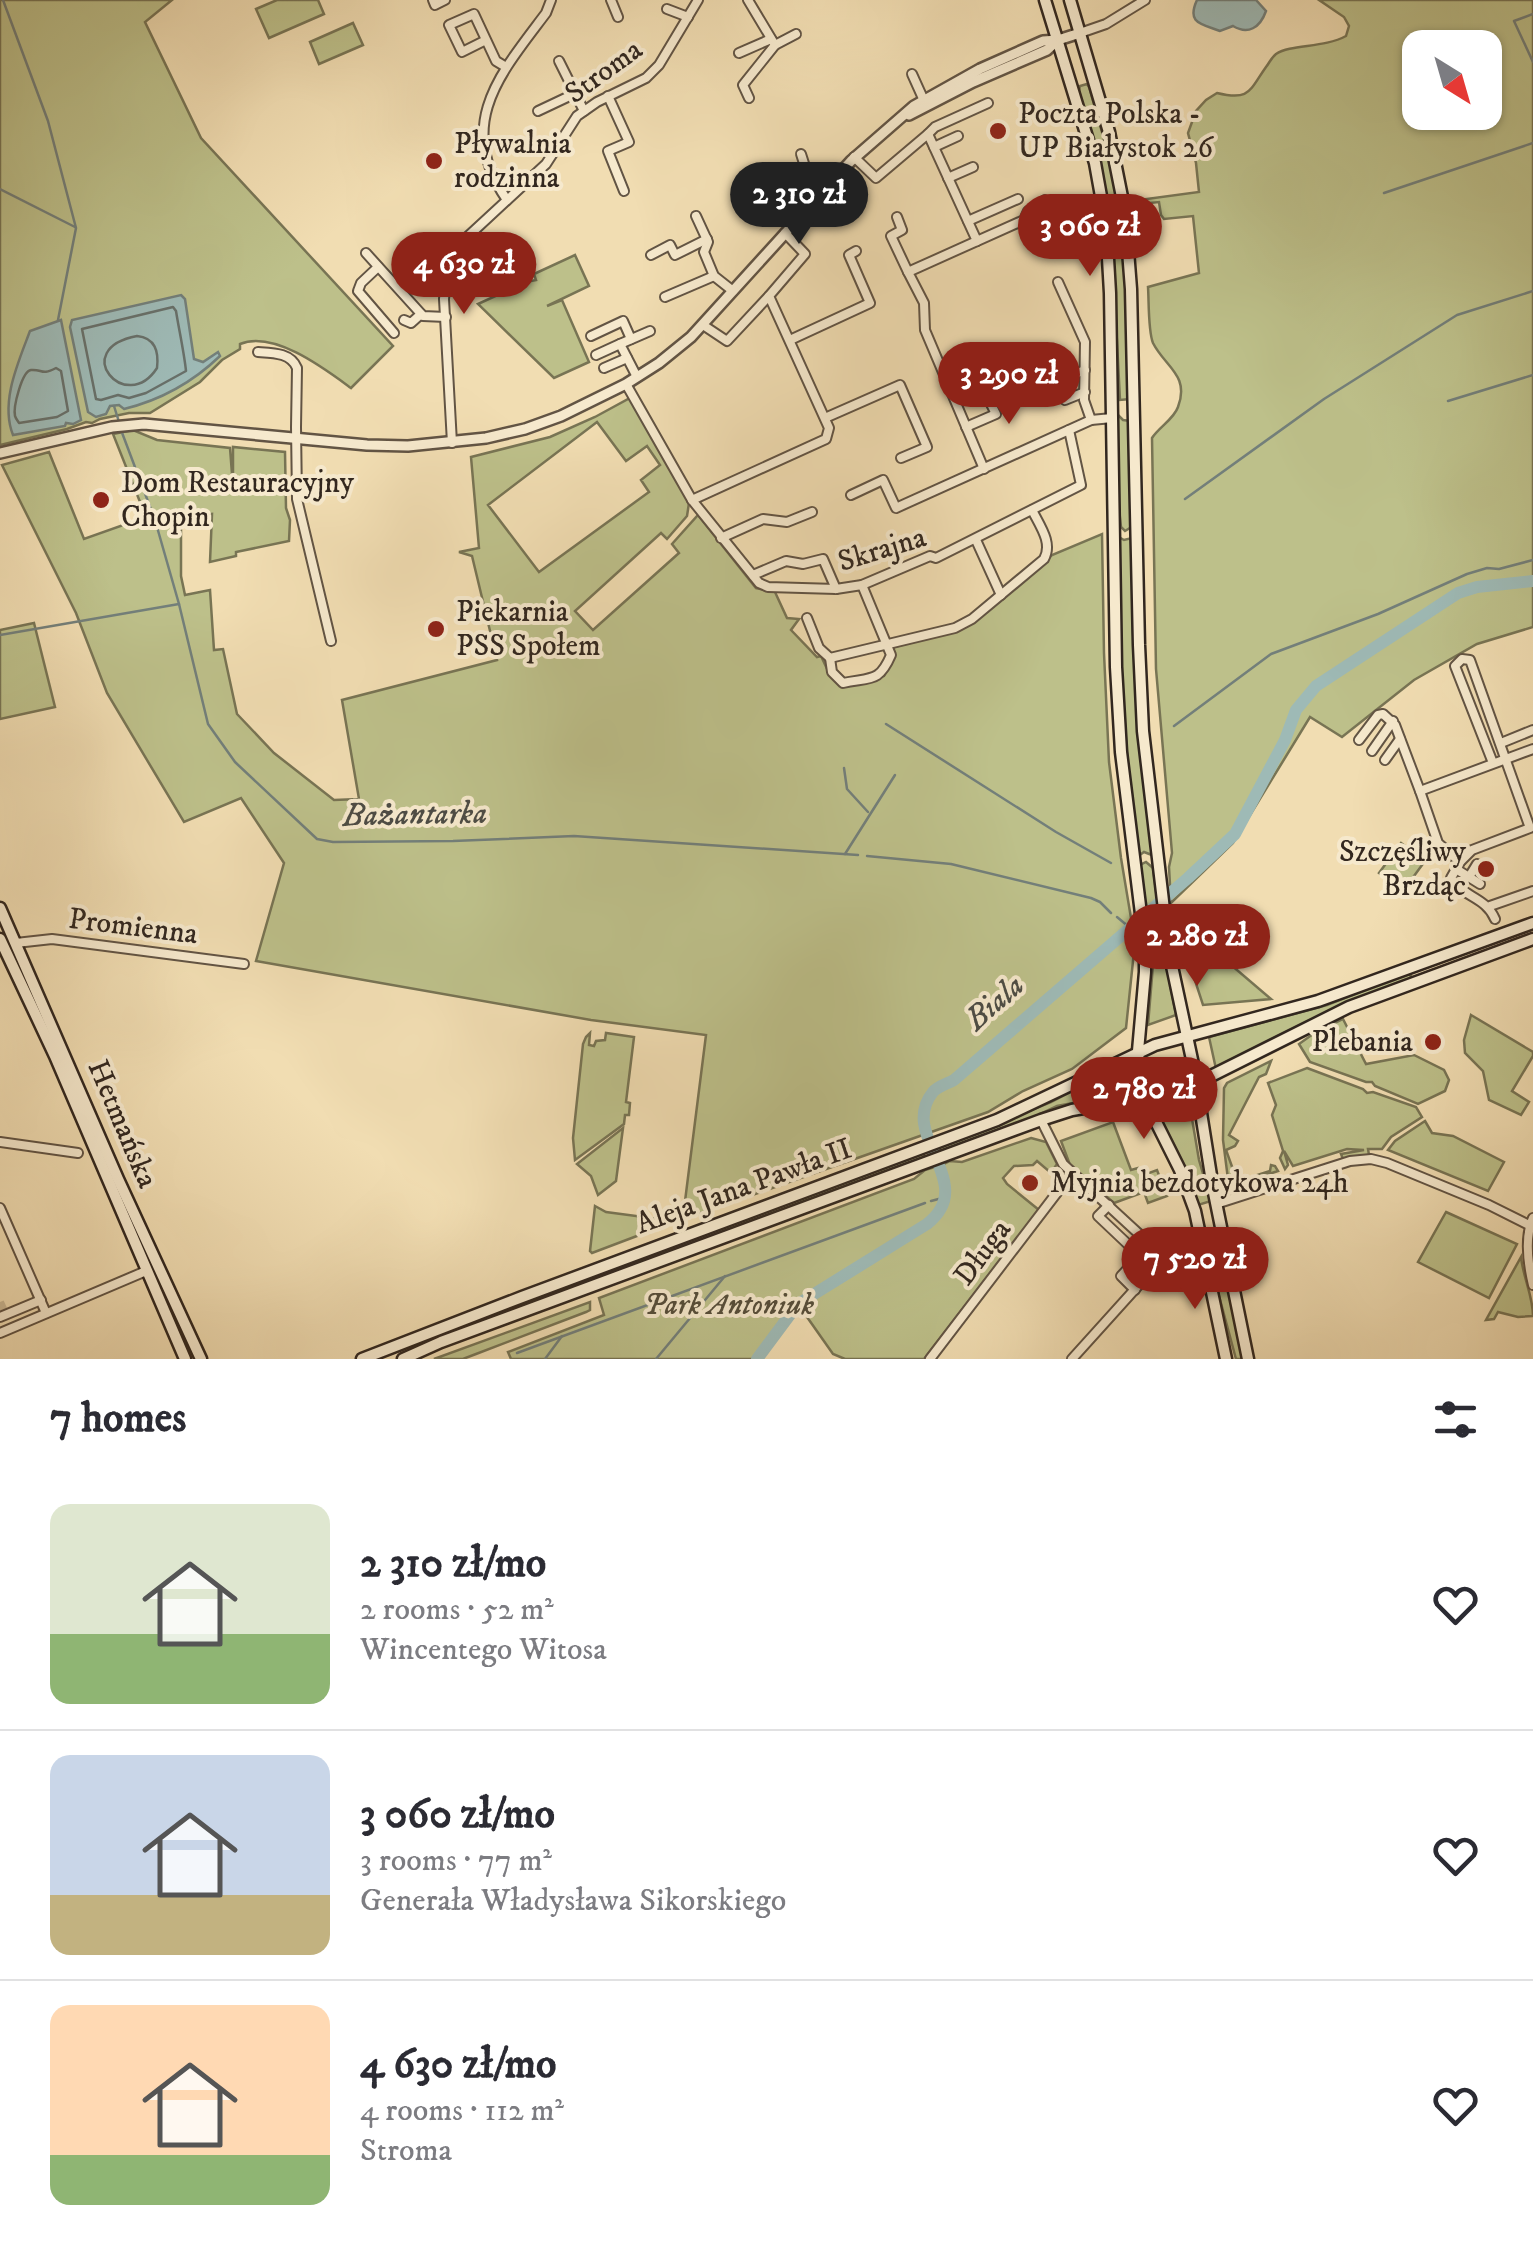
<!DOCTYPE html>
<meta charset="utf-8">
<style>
body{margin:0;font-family:"IM FELL DW Pica",serif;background:#f7f7f7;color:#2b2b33;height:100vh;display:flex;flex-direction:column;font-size:38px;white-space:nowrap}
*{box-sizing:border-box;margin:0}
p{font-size:32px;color:#7c7c81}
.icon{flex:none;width:55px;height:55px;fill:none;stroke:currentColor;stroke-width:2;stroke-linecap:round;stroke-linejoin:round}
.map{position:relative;height:1359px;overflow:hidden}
.side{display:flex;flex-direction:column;background:#fff;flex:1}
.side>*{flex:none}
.needle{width:65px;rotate:143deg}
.fabs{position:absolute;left:1402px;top:30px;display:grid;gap:20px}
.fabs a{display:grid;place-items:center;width:100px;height:100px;border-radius:20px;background:#fff;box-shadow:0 2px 8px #0004;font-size:50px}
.price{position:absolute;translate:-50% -85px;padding:0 22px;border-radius:35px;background:#8f2418;color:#fff;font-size:32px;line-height:65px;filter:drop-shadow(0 2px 5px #0008)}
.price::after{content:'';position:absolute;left:50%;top:60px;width:30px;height:22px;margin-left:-15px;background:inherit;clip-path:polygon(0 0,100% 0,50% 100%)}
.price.current{background:#222;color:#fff}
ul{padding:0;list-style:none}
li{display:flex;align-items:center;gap:30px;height:250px;padding:0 50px}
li+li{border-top:2px solid #e1e1e2}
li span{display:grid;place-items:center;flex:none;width:280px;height:200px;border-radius:20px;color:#555}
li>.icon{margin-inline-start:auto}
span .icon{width:120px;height:120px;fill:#fffc;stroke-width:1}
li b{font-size:42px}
h2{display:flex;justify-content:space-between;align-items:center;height:120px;padding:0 50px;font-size:42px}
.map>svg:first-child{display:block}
.green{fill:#bdc08a;stroke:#787454;stroke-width:2.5;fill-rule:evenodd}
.water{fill:#9ebab6;stroke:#737f7a;stroke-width:2.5}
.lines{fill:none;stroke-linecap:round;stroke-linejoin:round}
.shore{stroke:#68706a;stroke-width:2.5}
.stream{stroke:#737f7a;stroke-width:2.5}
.river{stroke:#9ebab6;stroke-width:12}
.minor-tunnel{stroke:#cbb995;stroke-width:8;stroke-dasharray:8 4;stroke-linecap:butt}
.minor-casing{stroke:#625444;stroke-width:12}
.tertiary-casing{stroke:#625444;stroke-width:14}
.secondary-casing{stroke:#32271f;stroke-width:15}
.minor{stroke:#f6e9cd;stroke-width:8}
.tertiary{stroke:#f6e9cd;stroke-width:9}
.secondary{stroke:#f6e9cd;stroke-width:10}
.poi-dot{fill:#8f2418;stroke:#f6e9cd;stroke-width:4}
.labels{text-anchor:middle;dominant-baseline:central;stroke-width:8;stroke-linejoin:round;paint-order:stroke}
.street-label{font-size:30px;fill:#32271f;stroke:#f6e9cd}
.poi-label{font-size:30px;fill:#32271f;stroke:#f6e9cd;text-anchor:start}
.park-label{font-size:30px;font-style:italic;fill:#554d3a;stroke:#f6e9cd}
.water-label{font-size:32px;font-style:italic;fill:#4d4c45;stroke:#f6e9cd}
</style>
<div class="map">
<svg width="1533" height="1359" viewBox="0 0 1533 1359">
<rect width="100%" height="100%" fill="#f1ddb2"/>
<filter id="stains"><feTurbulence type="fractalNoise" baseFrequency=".002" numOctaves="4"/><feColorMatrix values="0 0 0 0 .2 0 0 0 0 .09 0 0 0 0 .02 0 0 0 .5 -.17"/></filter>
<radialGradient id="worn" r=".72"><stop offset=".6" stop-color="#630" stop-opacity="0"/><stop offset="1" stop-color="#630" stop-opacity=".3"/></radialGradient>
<g class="green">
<path d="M0 0H172L145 22 201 138 393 346 351 388C325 369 274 330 240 344V349L222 360 200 382 150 413H129L100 419 92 423 86 422 67 429 0 445Z"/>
<polygon points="277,0 318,0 324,14 269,38 256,9"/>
<path d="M1319 0H1533V627L1477 644 1414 680 1342 737 1310 717 1233 843 1171 903 1169 867 1172 853 1156 669 1152 438C1159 427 1174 419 1178 407 1190 375 1165 367 1153 343 1148 331 1149 301 1148 287L1199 273 1193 216 1164 219 1161 215 1159 202 1140 204 1139 200 1199 192 1196 163 1188 133 1196 111 1206 100 1217 93C1250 101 1249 91 1266 67 1270 62 1271 58 1276 54 1291 44 1324 48 1346 36L1349 26 1344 17ZM1420 48H1485V112H1420Z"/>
<polygon points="353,23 363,45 319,64 310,42"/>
<polygon points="1087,84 1089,87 1116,181 1120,210 1109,214 1102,175 1079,91 1080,86"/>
<polygon points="1116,222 1122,226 1127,305 1130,399 1120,400 1111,226"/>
<polygon points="575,255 589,286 547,306 562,300 589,362 554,378 478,304 526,282 536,280 534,274"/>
<path d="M630 398 689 503 687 516 667 539 661 533 575 611 593 630 679 553 672 544 698 515 756 588 775 592 787 618 799 619 791 630 817 657 821 656 829 673 842 687 884 676 893 659 894 647 955 631 973 622 1052 555 1102 534 1104 653 1109 762 1121 858 1135 942 1126 1028 1072 1069 1023 1091 988 1112 687 1218 684 1209 706 1035 591 1020 256 961 284 863 241 798 184 822 107 693 76 613 2 465 49 452 84 539 146 517 113 434 133 430 157 440 230 448 233 487V447L285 452 286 508 290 520 289 541 236 552V556L210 562 212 514 181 517V576L185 595 210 590 214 650 223 649 237 714 274 753 334 800 359 799 342 700 497 660 472 556 459 552 479 548 471 457 550 437 595 417ZM597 422 626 461 647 446 660 465 641 480 649 492 539 572 488 505Z"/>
<polygon points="1117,414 1123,420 1131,421 1133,526 1125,531 1121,527 1117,491"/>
<path d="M1117 536 1124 540 1132 538 1133 633 1139 730 1152 855 1144 852 1137 857C1125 750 1118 644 1117 536Z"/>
<polygon points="34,623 55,707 0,719 0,630"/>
<polygon points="1401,843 1425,861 1403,891 1379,873"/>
<polygon points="1146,862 1153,868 1164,952 1176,1015 1148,1025 1153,965 1138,870 1140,865"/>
<polygon points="1210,947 1271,999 1203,1005 1186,953"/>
<polygon points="1408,973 1411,976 1410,979 1330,1011 1216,1069 1209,1037 1327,1005"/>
<polygon points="1471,1015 1533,1052 1533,1056 1512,1091 1529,1102 1521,1115 1489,1100 1483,1071 1465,1053 1464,1040"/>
<polygon points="1343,1019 1366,1064 1414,1055 1444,1070 1449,1080 1445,1091 1418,1104 1375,1086 1372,1082 1366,1082 1310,1062 1299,1044 1313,1034"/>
<polygon points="590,1033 589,1045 594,1046 596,1041 605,1040 606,1033 634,1037 626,1102 630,1103 629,1115 625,1115 624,1124 575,1160 573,1138 583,1044 586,1037"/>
<polygon points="1271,1061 1266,1074 1259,1077 1229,1135 1238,1141 1235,1146 1226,1150 1235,1175 1241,1175 1245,1179 1270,1171 1271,1165 1275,1166 1278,1171 1229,1187 1223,1140 1224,1088 1227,1083"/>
<polygon points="1120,1066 1127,1093 1057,1106 1013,1127 942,1153 939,1147 1051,1102"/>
<polygon points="1307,1068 1363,1089 1367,1093 1373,1092 1416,1107 1422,1117 1391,1137 1382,1149 1368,1149 1369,1155 1343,1159 1341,1154 1364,1150 1347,1149 1293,1166 1284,1151 1288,1165 1285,1169 1280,1158 1283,1151 1272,1115 1276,1105 1268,1083"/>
<polygon points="1190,1107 1199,1160 1211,1201 1198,1205 1160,1118"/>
<polygon points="1425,1121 1432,1133 1453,1136 1504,1162 1488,1191 1388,1150 1395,1141"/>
<polygon points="1113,1122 1131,1170 1138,1168 1141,1176 1157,1170 1167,1196 1148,1203 1144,1192 1114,1203 1070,1165 1061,1141"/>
<polygon points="623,1128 616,1181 598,1195 591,1176 577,1164"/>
<path d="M1031 1138 1046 1142 1057 1164 1051 1173 1037 1161 1033 1165 1014 1166 1003 1178 1007 1184 1039 1210 924 1359H845L833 1354 800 1307 931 1226C951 1201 953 1195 942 1165L950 1161 962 1162Z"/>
<polygon points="923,1152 925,1158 605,1278 602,1271"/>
<path d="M938 1166C947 1188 948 1200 933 1219L800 1301 791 1310 756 1359H511L508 1352 604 1315 599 1298 914 1179 925 1170Z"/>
<polygon points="595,1206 606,1212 659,1219 658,1228 592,1253 590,1251"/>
<polygon points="1446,1212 1517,1244 1489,1298 1418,1262"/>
<polygon points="1222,1252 1243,1359 1236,1359 1208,1255"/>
<path d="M1521 1257C1523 1277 1533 1296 1533 1316L1518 1317 1498 1312 1494 1319 1486 1320Z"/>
<polygon points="590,1302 590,1310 586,1312 476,1354 463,1359 434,1359"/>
</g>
<g class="water">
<path d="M1197 0H1256L1266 11C1260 28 1248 35 1233 26L1220 31C1202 24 1186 24 1197 0Z"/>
<path d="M181 295 185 299 194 359 203 362 218 352 220 356C193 382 161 400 124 409L119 405 110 406 106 414 96 417 88 412 70 327 72 320Z"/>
<path d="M61 320 81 420 73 424 66 423 65 426 13 435C0 402 18 363 30 331Z"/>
</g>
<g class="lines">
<g class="shore">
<path d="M173 307 176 311C179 330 184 352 186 371L146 393 129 398 118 395 101 400 96 399 82 329Z"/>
<path d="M137 336C155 338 159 351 157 368 126 416 68 349 137 336Z"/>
<path d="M56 368 61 371 68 411 57 417 19 423C18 421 16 419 15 416 13 407 22 371 31 370 43 369 41 376 56 368Z"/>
</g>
<g class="stream">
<polyline points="3,0 48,121 76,228 58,320"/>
<polyline points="1533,14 1514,21 1533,62"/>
<polyline points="0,189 75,227"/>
<polyline points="1384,193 1533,143"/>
<polyline points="1448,401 1533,375"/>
<polyline points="114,406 119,422"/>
<polyline points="121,430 155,520 179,604 208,724 235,762 317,839 333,842 453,841 574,836 858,855"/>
<polyline points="1185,499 1324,399 1457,315 1533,291"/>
<polyline points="0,635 179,604"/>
<polyline points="886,724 1056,832 1111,863"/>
<polyline points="1174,726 1271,654 1378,614 1467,574 1487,568 1499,569 1533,560"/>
<polyline points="844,768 847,789 868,812"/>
<polyline points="845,854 895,775"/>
<polyline points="867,856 951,864 1091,898 1100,902 1111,913"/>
<polyline points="1117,917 1129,927"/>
<polyline points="931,1201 946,1197"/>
<polyline points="517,1353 925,1203"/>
<polyline points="545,1359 562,1336"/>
<polyline points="656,1359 725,1276"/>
</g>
<path class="river" d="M757 1359 798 1304 927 1224C980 1183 897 1136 933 1092 938 1086 947 1084 954 1080L1188 878 1235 834 1285 740 1296 710 1316 686 1458 593 1477 587 1533 581"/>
<polyline class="minor-tunnel" points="0,1302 4,1311"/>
<defs>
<g id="minor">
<polyline points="433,0 435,5 445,0"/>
<polyline points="611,0 618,17"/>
<polyline points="748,0 775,45 743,85 749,98"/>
<polyline points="667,9 688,17"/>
<polyline points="1080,33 1106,24 1145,0"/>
<polyline points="486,40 462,52 449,25 474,14 496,61 506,67"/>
<polyline points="775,45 796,34"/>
<polyline points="739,53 771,39"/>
<polyline points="559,61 584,111"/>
<polyline points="912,74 926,105"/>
<polyline points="608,96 629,142 608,151 624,191"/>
<polyline points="538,111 574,94"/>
<polyline points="928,134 935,127 988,103"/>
<polyline points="934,147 958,136"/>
<polyline points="801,154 808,176 824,191"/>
<polyline points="854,157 876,178 928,134 977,241 908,272 924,303 925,330 984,469"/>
<polyline points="948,178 973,167"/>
<polyline points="769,198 808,176"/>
<path d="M507 200C454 124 501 73 546 13L551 0"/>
<polyline points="696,216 708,242 704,252 714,276 733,291"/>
<polyline points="897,217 902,230 891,236 908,272"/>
<polyline points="968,221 1018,199"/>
<polyline points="977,241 1024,220 1028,211 1045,200"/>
<polyline points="366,253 423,316 446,317"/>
<polyline points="651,255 670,245 675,255 707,239"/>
<polyline points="378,267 361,283 358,291 394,333"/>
<polyline points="1058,282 1085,342 1084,400 1091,420"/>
<polyline points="665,297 714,276"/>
<polyline points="404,320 411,323 421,314"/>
<polyline points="703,325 727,341 769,296"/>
<polyline points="591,336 623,321 631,339"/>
<polyline points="790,340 870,303 849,255 856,251"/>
<path d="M258 352C274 353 291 353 297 368L296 427 297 499 331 641"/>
<polyline points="596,355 620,344"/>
<polyline points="604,368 627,358"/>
<polyline points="637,377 620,344 650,331"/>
<polyline points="1058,381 1085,370"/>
<polyline points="626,384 692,500 759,583 768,587 836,589 862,585 930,556 936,558 1081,485 1069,430"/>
<polyline points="1065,400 1085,392"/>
<polyline points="825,418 900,385 927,447 901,458"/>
<polyline points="966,427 996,414 988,398"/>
<polyline points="452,443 444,299 447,271 453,256 464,240 546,164 577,116 597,102 646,78 659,65 698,0"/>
<polyline points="851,495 883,480 896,508 1091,420 1112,418"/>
<polyline points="692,500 826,439 829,428 769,296 805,254 785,233"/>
<polyline points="721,538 763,519 787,522 812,512"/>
<polyline points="976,540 1001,595"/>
<polyline points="753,575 786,561 803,564 823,559 836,589"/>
<path d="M807 618 819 648 830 658 955 628 972 619 1044 559C1053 543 1040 526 1032 510"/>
<path d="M830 658 832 672 843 683C871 677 879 683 891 655L862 585"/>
<polyline points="1359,740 1378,715 1383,714 1395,725 1420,791"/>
<polyline points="1501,743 1533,730"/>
<polyline points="1372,751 1393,721"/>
<polyline points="1385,760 1400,739"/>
<path d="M1493 763 1455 666 1462 659 1470 660 1530 828 1472 850 1460 862 1451 878C1462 897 1485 896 1495 919"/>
<polyline points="1460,862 1438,843 1420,791 1533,749"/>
<polyline points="1456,869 1480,884"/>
<polyline points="1469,877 1477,864"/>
<polyline points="1490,906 1533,891"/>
<polyline points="16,943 52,939 244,964"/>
<polyline points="1041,1120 1063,1164 1164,1257"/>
<polyline points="0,1142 78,1153"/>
<polyline points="1216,1204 1350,1161 1371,1159 1387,1163 1489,1205 1529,1225"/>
<polyline points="1109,1205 1098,1216 1135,1251 1134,1262 1121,1276 1135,1290"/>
<polyline points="0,1208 46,1313"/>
<path d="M1533 1218C1524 1238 1528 1264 1533 1285"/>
<polyline points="0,1317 41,1300"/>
<polyline points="0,1333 146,1271"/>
<polyline points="930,1359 1072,1173"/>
<polyline points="1072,1359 1164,1257 1183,1246 1201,1243"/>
</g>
<g id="tertiary">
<polyline points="909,115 973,82 1047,50 1058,40"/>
<polyline points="0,453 112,427 144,424 367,445 408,446 486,438 525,429 561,416 626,384 659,363 691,337 851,161 914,106 980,69 1043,41 1058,40 1080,33"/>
</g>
<g id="secondary">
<polyline points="1045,0 1095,163 1106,224 1110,293 1116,667 1121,752 1145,946 1145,972 1138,1051 1139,1067 1153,1116 1180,1170 1195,1211 1226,1359"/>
<polyline points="1070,0 1109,132 1125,212 1131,289 1139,645 1143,731 1169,952 1194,1069 1213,1188 1248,1359"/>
<polyline points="0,908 118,1179 201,1359"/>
<polyline points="0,939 55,1056 185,1359"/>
<polyline points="362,1359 522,1297 997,1120 1155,1045 1318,1001 1533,923"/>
<polyline points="403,1359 441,1342 1041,1120 1072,1110 1147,1097 1195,1084 1349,1007 1533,939"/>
</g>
</defs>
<use href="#minor" class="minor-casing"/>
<use href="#tertiary" class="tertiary-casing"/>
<use href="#secondary" class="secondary-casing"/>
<use href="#minor" class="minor"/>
<use href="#tertiary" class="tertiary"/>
<use href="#secondary" class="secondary"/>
</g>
<g class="poi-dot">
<circle cx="998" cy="131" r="10"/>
<circle cx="434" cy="161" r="10"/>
<circle cx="101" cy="500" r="10"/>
<circle cx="436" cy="629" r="10"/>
<circle cx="1486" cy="869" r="10"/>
<circle cx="1433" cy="1042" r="10"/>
<circle cx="1030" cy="1183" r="10"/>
</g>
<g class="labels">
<g class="street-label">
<text transform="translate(604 72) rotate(-36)">Stroma</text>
<text transform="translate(882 550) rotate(-17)">Skrajna</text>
<text transform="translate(133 927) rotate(7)">Promienna</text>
<text transform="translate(122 1124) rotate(67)">Hetmańska</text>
<text transform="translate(744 1187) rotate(-20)">Aleja Jana Pawła II</text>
<text transform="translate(983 1253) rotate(-53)">Długa</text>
</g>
<g class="poi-label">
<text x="1018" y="114">Poczta Polska -<tspan x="1018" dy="34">UP Białystok 26</tspan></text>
<text x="454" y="144">Pływalnia<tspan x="454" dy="34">rodzinna</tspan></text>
<text x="121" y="483">Dom Restauracyjny<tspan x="121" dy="34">Chopin</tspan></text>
<text x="456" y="612">Piekarnia<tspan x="456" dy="34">PSS Społem</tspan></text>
<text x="1466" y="852" text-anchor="end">Szczęśliwy<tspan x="1466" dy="34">Brzdąc</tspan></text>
<text x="1413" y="1042" text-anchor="end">Plebania</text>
<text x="1050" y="1183">Myjnia bezdotykowa 24h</text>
</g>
<g class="park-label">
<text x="729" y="1305">Park Antoniuk</text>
</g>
<g class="water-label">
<text transform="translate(415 815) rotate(-1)">Bażantarka</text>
<text transform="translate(995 1003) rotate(-41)">Biala</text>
</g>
</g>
<rect width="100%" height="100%" filter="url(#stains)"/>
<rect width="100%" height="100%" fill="url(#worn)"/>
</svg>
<div class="fabs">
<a><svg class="needle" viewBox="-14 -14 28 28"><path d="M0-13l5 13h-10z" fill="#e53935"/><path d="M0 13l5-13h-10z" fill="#7c7c81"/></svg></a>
</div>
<b class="price current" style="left:799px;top:247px">2 310 zł</b>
<b class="price" style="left:1090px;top:279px">3 060 zł</b>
<b class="price" style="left:464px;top:317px">4 630 zł</b>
<b class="price" style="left:1009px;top:427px">3 290 zł</b>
<b class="price" style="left:1197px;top:989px">2 280 zł</b>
<b class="price" style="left:1144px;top:1142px">2 780 zł</b>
<b class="price" style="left:1195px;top:1312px">7 520 zł</b>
</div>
<section class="side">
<h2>7 homes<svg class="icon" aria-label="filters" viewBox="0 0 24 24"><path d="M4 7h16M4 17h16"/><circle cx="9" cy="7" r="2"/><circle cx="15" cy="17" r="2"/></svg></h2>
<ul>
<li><span style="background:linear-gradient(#dfe7d0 65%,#8fb573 0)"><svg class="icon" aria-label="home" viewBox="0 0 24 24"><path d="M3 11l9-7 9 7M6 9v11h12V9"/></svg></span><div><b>2 310 zł/mo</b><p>2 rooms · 52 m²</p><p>Wincentego Witosa</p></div><svg class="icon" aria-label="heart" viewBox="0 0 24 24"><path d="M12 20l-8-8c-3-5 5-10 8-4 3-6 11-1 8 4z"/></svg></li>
<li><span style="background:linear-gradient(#c9d6e8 70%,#c2b280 0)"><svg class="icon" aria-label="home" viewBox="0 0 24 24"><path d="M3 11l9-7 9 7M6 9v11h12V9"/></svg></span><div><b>3 060 zł/mo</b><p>3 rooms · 77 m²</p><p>Generała Władysława Sikorskiego</p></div><svg class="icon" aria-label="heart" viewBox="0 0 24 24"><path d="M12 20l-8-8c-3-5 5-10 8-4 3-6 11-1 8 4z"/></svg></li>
<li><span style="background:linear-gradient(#ffd9b3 75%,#8fb573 0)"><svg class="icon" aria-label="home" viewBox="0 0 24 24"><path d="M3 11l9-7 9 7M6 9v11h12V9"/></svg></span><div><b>4 630 zł/mo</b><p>4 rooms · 112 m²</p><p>Stroma</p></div><svg class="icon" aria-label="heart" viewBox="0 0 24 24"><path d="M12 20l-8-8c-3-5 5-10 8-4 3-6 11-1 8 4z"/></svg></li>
</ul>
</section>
